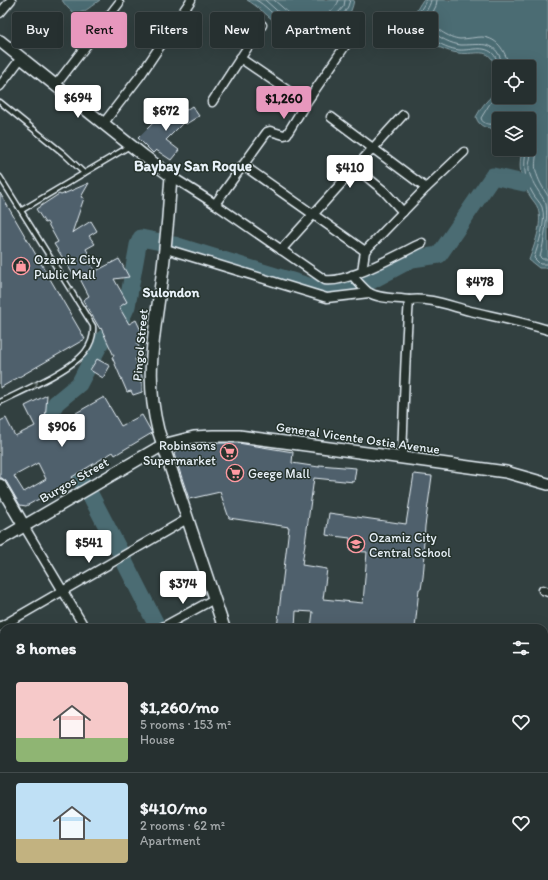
<!DOCTYPE html>
<meta charset="utf-8">
<style>
body{margin:0;font-family:Itim,sans-serif;background:#2e3838;color:#f1f3f6;height:100vh;display:flex;flex-direction:column;font-size:15px;white-space:nowrap}
*{box-sizing:border-box;margin:0}
p{font-size:13px;color:#a4a9ab}
.icon{flex:none;width:22px;height:22px;fill:none;stroke:currentColor;stroke-width:2;stroke-linecap:round;stroke-linejoin:round}
.map{position:relative;flex:1;overflow:hidden}
.panel{position:absolute;left:0px;top:624px;width:548px;height:256px;display:flex;flex-direction:column;background:#263030;border-radius:12px 12px 0 0;box-shadow:0 4px 16px #0002,0 0 0 1px #424b4c}
.panel>*{flex:none}
.top-card{position:absolute;left:12px;top:12px;width:524px;height:36px;display:flex;gap:8px}
.controls{position:absolute;left:492px;top:60px;display:grid;gap:8px}
.controls a{display:grid;place-items:center;width:44px;height:44px;border-radius:4px;background:#263030;box-shadow:0 4px 16px #0002,0 0 0 1px #424b4c;font-size:20px}
.price{position:absolute;translate:-50% -34px;padding:0 9px;border-radius:4px;background:#fff;color:#222;font-size:13px;line-height:26px;filter:drop-shadow(0 1px 2px #0008)}
.price::after{content:'';position:absolute;left:50%;top:24px;width:12px;height:9px;margin-left:-6px;background:inherit;clip-path:polygon(0 0,100% 0,50% 100%)}
.price.selected{background:#e797bd;color:#111}
ul{padding:0;list-style:none}
li{display:flex;align-items:center;gap:12px;height:100px;padding:0 16px}
li+li{border-top:1px solid #424b4c}
li span{display:grid;place-items:center;flex:none;width:112px;height:80px;border-radius:4px;color:#555}
li>.icon{margin-inline-start:auto}
span .icon{width:48px;height:48px;fill:#fffc;stroke-width:1}
li b{font-size:17px}
h2{display:flex;justify-content:space-between;align-items:center;height:48px;padding:0 16px;font-size:17px}
.pill{padding:0 14px;border-radius:4px;background:#263030;box-shadow:0 4px 16px #0002,0 0 0 1px #424b4c;font-size:14px;line-height:36px}
.pill.selected{background:#e797bd;color:#111}
.map>svg:first-child{display:block}
.water{fill:#4c6c73;stroke:#8aa1a8;fill-rule:evenodd}
.lines{fill:none;stroke-linecap:round;stroke-linejoin:round}
.shore{stroke:#aabcc3;stroke-width:1}
.river{stroke:#4c6c73;stroke-width:17}
.building{fill:#4f606c;stroke:#e8f1f8;fill-rule:evenodd}
.lane-casing{stroke:#e8f1f8;stroke-width:7}
.street-casing{stroke:#e8f1f8;stroke-width:11}
.secondary-casing{stroke:#e8f1f8;stroke-width:14}
.lane{stroke:#26332d;stroke-width:4}
.street{stroke:#26332d;stroke-width:8}
.secondary{stroke:#26332d;stroke-width:11}
.oneway{stroke:#6a7674}
.labels{text-anchor:middle;dominant-baseline:central;stroke-width:3;stroke-linejoin:round;paint-order:stroke}
.poi-label{font-size:13px;fill:#e8f1f8;stroke:#26332d;text-anchor:start}
.street-label{font-size:13px;fill:#e8f1f8;stroke:#26332d}
.neighbourhood-label{font-size:14px;font-weight:bold;fill:#e8f1f8;stroke:#26332d}
.quarter-label{font-size:15px;font-weight:bold;fill:#e8f1f8;stroke:#26332d}
</style>
<div class="map">
<svg width="548" height="880" viewBox="0 0 548 880">
<rect width="100%" height="100%" fill="#324040"/>
<filter id="ink" filterUnits="userSpaceOnUse"><feTurbulence type="fractalNoise" baseFrequency=".025" numOctaves="2"/><feDisplacementMap in="SourceGraphic" scale="8" xChannelSelector="R" yChannelSelector="G"/><feConvolveMatrix kernelMatrix="1 2 1 2 8 2 1 2 1" color-interpolation-filters="sRGB"/></filter>
<g filter="url(#ink)">
<g class="water">
<path d="M62 0H100C83 12 76 22 62 0Z"/>
<path d="M247 0H354C351 17 345 19 333 29 328 33 323 41 317 43 299 49 264 9 247 0Z"/>
<path d="M423 0H548V266L546 268H539L529 260C534 246 543 224 538 209 537 204 532 200 530 196 521 182 517 165 523 149H529V119H499V128C489 129 479 128 476 117 479 112 482 106 486 102 489 98 494 95 496 90 497 86 495 79 495 75 494 43 477 56 458 53 444 51 424 42 418 28 413 15 416 10 423 0ZM499 67H529V97H499Z"/>
</g>
<g class="lines">
<g class="shore">
<path d="M256 0C273 9 296 44 317 39 329 27 347 17 350 0"/>
<polyline points="265,0 294,26 312,35 338,13 344,6 345,0"/>
<path d="M274 0 298 21 311 28C318 23 337 9 339 0"/>
<path d="M426 0C425 5 420 9 419 14 417 33 442 48 459 50 471 51 488 43 496 58 499 65 499 74 499 82"/>
<path d="M431 0C430 8 423 12 425 20 426 25 429 29 433 32 440 38 451 44 461 45 484 45 497 39 503 67"/>
<path d="M437 0 436 6 431 16C431 28 449 38 460 39 468 39 475 37 482 37 499 38 506 53 509 67"/>
<path d="M499 92 489 105 481 118C483 126 492 124 499 124"/>
<path d="M529 136C543 145 533 158 536 171 538 180 543 188 548 196"/>
<path d="M529 144C534 152 528 162 529 171 532 185 541 193 546 204 548 217 544 243 540 257L542 259H548"/>
<path d="M526 149C524 167 523 177 533 194 535 198 540 202 542 207 547 221 538 245 534 258L540 264H548"/>
</g>
<g class="river">
<polyline points="174,245 308,286 338,291 354,287"/>
<polyline points="367,283 412,259 439,255 493,176 524,183"/>
<polyline points="83,484 51,428 51,412 56,403 79,384 102,340 118,326 127,306 138,245 141,238 161,242"/>
<polyline points="91,496 119,550"/>
<polyline points="124,561 157,626"/>
<polyline points="176,876 179,880"/>
</g>
</g>
<g class="building">
<polygon points="192,106 199,116 186,124 185,121 166,140 179,150 171,160 156,150 153,153 138,138 160,116 162,118 170,109 177,116"/>
<polygon points="89,183 81,197 84,198 72,233 91,221 97,231 89,236 95,244 86,249 89,254 85,257 96,271 119,259 129,277 114,279 127,302 119,307 129,324 136,320 145,339 137,343 143,356 135,359 142,376 142,392 133,395 131,391 127,392 112,357 114,356 101,328 100,329 83,300 89,296 78,275 75,277 71,271 54,244 58,242 47,222 45,223 36,209 59,194 61,195"/>
<polygon points="0,193 85,339 0,388"/>
<polygon points="97,359 110,366 103,378 90,370"/>
<path d="M47 395 45 421 50 431 70 418 69 417 104 397 121 426 142 415 152 433 115 455 113 452 72 477 74 480 26 506 20 505 6 481 0 477V421L6 418 15 436 35 426 25 406ZM38 463 46 479 24 492 14 476Z"/>
<polygon points="209,443 238,443 293,452 292,463 319,467 319,465 356,468 354,482 314,478 302,565 327,569 323,599 363,603 367,552 350,551 350,538 326,535 329,513 406,524 414,474 432,476 425,526 423,554 425,554 423,577 421,589 419,589 415,628 311,628 313,612 296,611 295,628 277,628 289,527 229,518 220,492 189,499 174,454 178,449"/>
</g>
<g class="lines">
<defs>
<g id="lane">
<polyline points="0,102 64,154 84,173"/>
<path d="M0 177 93 326C94 336 91 344 85 352 70 371 22 391 0 402"/>
<polyline points="22,210 130,146"/>
<polyline points="544,833 548,833"/>
<polyline points="476,880 478,876"/>
</g>
<g id="street">
<polyline points="0,13 11,0"/>
<polyline points="240,58 306,103"/>
<polyline points="0,86 21,58"/>
<polyline points="55,86 119,3"/>
<polyline points="212,102 262,25"/>
<polyline points="331,117 426,188"/>
<polyline points="103,124 140,76 191,0"/>
<polyline points="243,165 365,251"/>
<polyline points="356,168 384,191 403,212"/>
<path d="M171 176 215 204 325 280C347 284 400 253 422 243"/>
<polyline points="215,204 267,132 270,131 284,135 287,134 306,103 358,27"/>
<polyline points="166,249 327,298 369,293"/>
<polyline points="281,250 403,115"/>
<polyline points="362,271 365,251 426,188 464,152"/>
<path d="M352 275C357 281 362 287 368 292 378 299 396 298 409 300 405 352 404 405 402 458"/>
<path d="M409 300C429 297 450 306 470 311 496 317 522 322 548 330"/>
<polyline points="24,526 85,628"/>
<polyline points="543,590 548,592"/>
<polyline points="0,627 187,519"/>
<polyline points="161,628 214,599"/>
<polyline points="0,639 4,646"/>
<polyline points="0,722 4,720"/>
<polyline points="0,783 4,790"/>
<polyline points="0,813 4,810"/>
<polyline points="52,876 54,880"/>
<polyline points="136,876 139,880"/>
<polyline points="232,876 235,880"/>
<polyline points="33,880 40,876"/>
<polyline points="195,880 202,876"/>
</g>
<g id="secondary">
<path d="M0 41 144 156 171 176C169 209 166 243 162 276 155 331 144 375 158 430L224 628"/>
<polyline points="0,485 24,526"/>
<polyline points="0,540 163,445 194,437 213,436 239,436 359,452 506,472 548,484"/>
<polyline points="544,720 548,717"/>
<polyline points="311,876 313,880"/>
<polyline points="321,880 327,876"/>
</g>
</defs>
<use href="#lane" class="lane-casing"/>
<use href="#street" class="street-casing"/>
<use href="#secondary" class="secondary-casing"/>
<use href="#lane" class="lane"/>
<use href="#street" class="street"/>
<use href="#secondary" class="secondary"/>
</g>
<defs><path id="oneway-chevron" d="M-2-3.5L2.5 0L-2 3.5" fill="none" stroke-width="1.6" stroke-linecap="round" stroke-linejoin="round"/></defs>
<g class="oneway">
<use href="#oneway-chevron" transform="translate(71 290) rotate(-122)"/>
<use href="#oneway-chevron" transform="translate(35 384) rotate(-27)"/>
</g>
</g>
<defs>
<symbol id="shop-ring" viewBox="-11 -11 22 22"><circle r="9.5" fill="#26332d" stroke="#ff9aa2" stroke-width="1.5"/><path d="M-5-2.5h2.3a2.7 3.5 0 0 1 5.4 0H5L5.5 6h-11ZM-1.5-2.5h3a1.5 2.3 0 0 0-3 0Z" fill="#ff9aa2"/></symbol>
<symbol id="supermarket-ring" viewBox="-11 -11 22 22"><circle r="9.5" fill="#26332d" stroke="#ff9aa2" stroke-width="1.5"/><path d="M-6-5.5h2.5l.6 2H6L4.5 2H-2.5L-4.4-4H-6ZM-1.5 3.2a1.3 1.3 0 1 0 .1 0ZM3 3.2a1.3 1.3 0 1 0 .1 0Z" fill="#ff9aa2"/></symbol>
<symbol id="school-ring" viewBox="-11 -11 22 22"><circle r="9.5" fill="#26332d" stroke="#ff9aa2" stroke-width="1.5"/><path d="M0-5L7-2L0 1L-7-2ZM-4 1L0 2.5L4 1V4Q0 6-4 4Z" fill="#ff9aa2"/></symbol>
</defs>
<g fill-rule="evenodd">
<use href="#shop-ring" x="11" y="256" width="20" height="20"/>
<use href="#supermarket-ring" x="219" y="442" width="20" height="20"/>
<use href="#supermarket-ring" x="225" y="463" width="20" height="20"/>
<use href="#school-ring" x="346" y="534" width="20" height="20"/>
</g>
<g class="labels">
<g class="poi-label">
<text x="34" y="259">Ozamiz City<tspan x="34" dy="15">Public Mall</tspan></text>
<text x="216" y="445" text-anchor="end">Robinsons<tspan x="216" dy="15">Supermarket</tspan></text>
<text x="248" y="473">Geege Mall</text>
<text x="369" y="537">Ozamiz City<tspan x="369" dy="15">Central School</tspan></text>
</g>
<g class="street-label">
<text transform="translate(140 345) rotate(-85)">Pingol Street</text>
<text transform="translate(358 438) rotate(8)">General Vicente Ostia Avenue</text>
<text transform="translate(74 480) rotate(-30)">Burgos Street</text>
</g>
<g class="neighbourhood-label">
<text x="171" y="292">Sulondon</text>
</g>
<g class="quarter-label">
<text x="193" y="166">Baybay San Roque</text>
</g>
</g>
</svg>
<div class="controls">
<a><svg class="icon" aria-label="locate" viewBox="0 0 24 24"><circle cx="12" cy="12" r="6"/><path d="M12 2v4M12 18v4M2 12h4M18 12h4"/></svg></a>
<a><svg class="icon" aria-label="layers" viewBox="0 0 24 24"><path d="M12 4l9 5-9 5-9-5zM3 14l9 5 9-5"/></svg></a>
</div>
<b class="price" style="left:78px;top:119px">$694</b>
<b class="price selected" style="left:284px;top:120px">$1,260</b>
<b class="price" style="left:166px;top:132px">$672</b>
<b class="price" style="left:350px;top:189px">$410</b>
<b class="price" style="left:480px;top:303px">$478</b>
<b class="price" style="left:62px;top:448px">$906</b>
<b class="price" style="left:89px;top:564px">$541</b>
<b class="price" style="left:183px;top:605px">$374</b>
<div class="top-card">
<a class="pill">Buy</a>
<a class="pill selected">Rent</a>
<a class="pill">Filters</a>
<a class="pill">New</a>
<a class="pill">Apartment</a>
<a class="pill">House</a>
</div>
<section class="panel">
<h2>8 homes<svg class="icon" aria-label="filters" viewBox="0 0 24 24"><path d="M4 7h16M4 17h16"/><circle cx="9" cy="7" r="2"/><circle cx="15" cy="17" r="2"/></svg></h2>
<ul>
<li><span style="background:linear-gradient(#f6c9c9 70%,#8fb573 0)"><svg class="icon" aria-label="home" viewBox="0 0 24 24"><path d="M3 11l9-7 9 7M6 9v11h12V9"/></svg></span><div><b>$1,260/mo</b><p>5 rooms · 153 m²</p><p>House</p></div><svg class="icon" aria-label="heart" viewBox="0 0 24 24"><path d="M12 20l-8-8c-3-5 5-10 8-4 3-6 11-1 8 4z"/></svg></li>
<li><span style="background:linear-gradient(#bfe0f5 70%,#c2b280 0)"><svg class="icon" aria-label="home" viewBox="0 0 24 24"><path d="M3 11l9-7 9 7M6 9v11h12V9"/></svg></span><div><b>$410/mo</b><p>2 rooms · 62 m²</p><p>Apartment</p></div><svg class="icon" aria-label="heart" viewBox="0 0 24 24"><path d="M12 20l-8-8c-3-5 5-10 8-4 3-6 11-1 8 4z"/></svg></li>
</ul>
</section>
</div>
